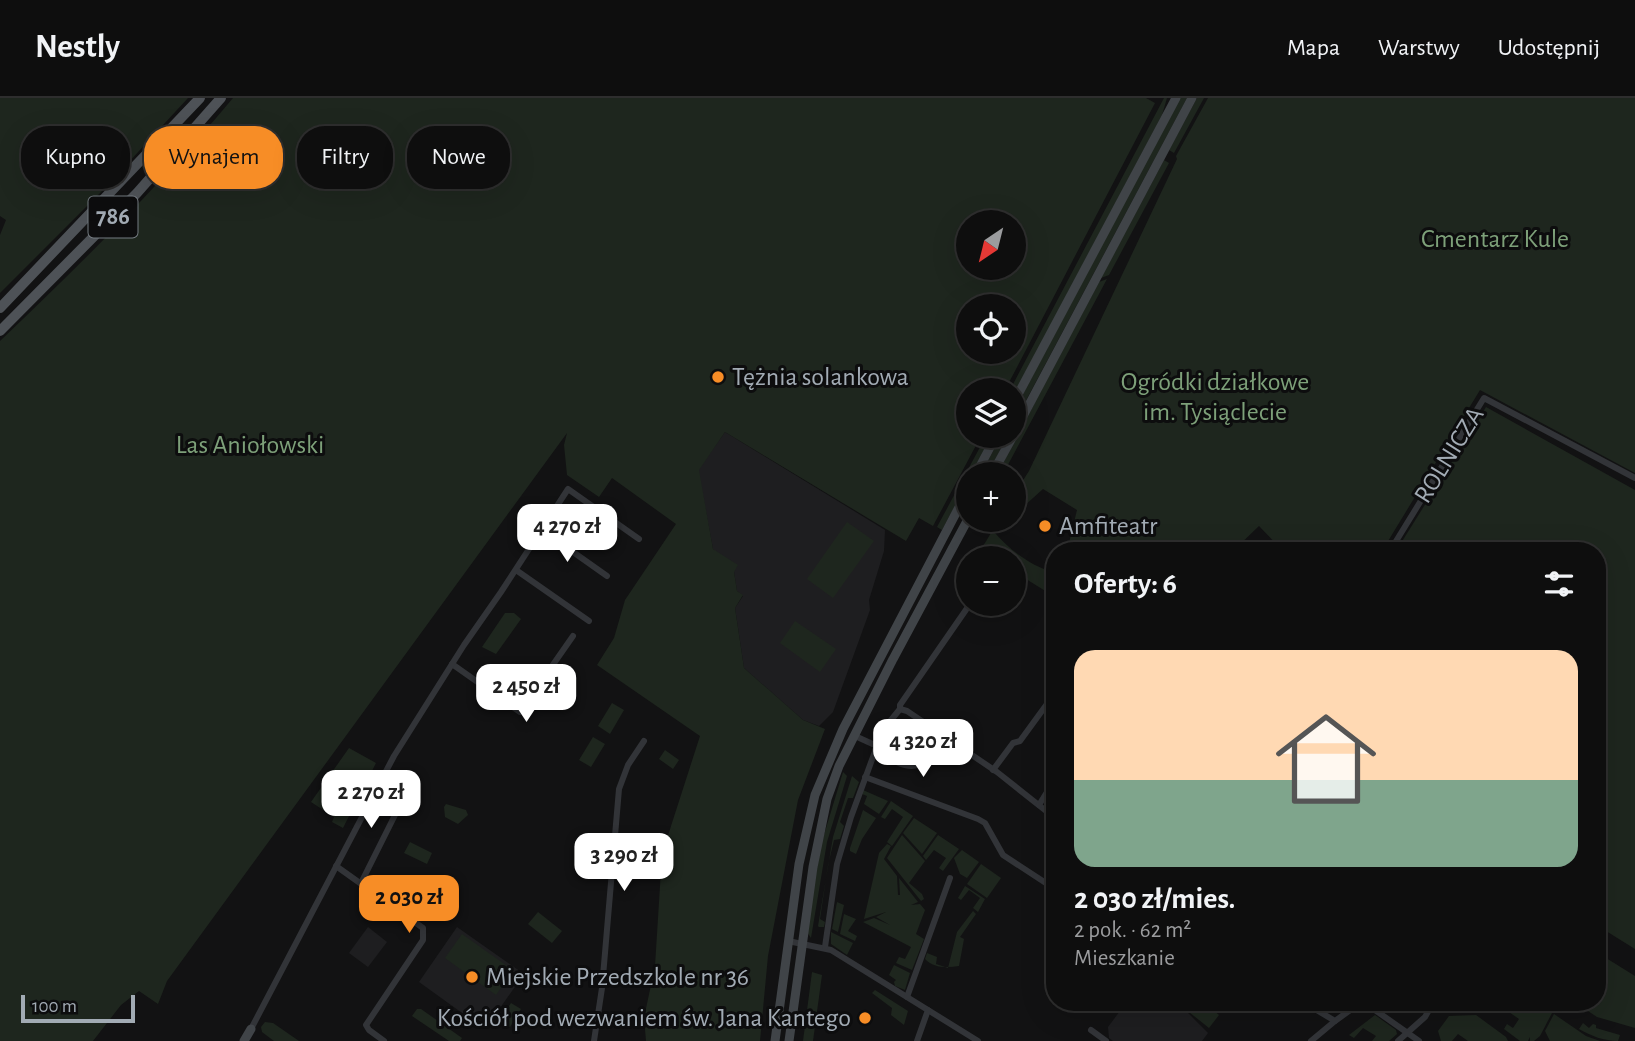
<!DOCTYPE html>
<html lang="pl">
<meta charset="utf-8">
<style>
body{margin:0;font-family:"Alegreya Sans",sans-serif;background:#171717;color:#f1f3f6;height:100vh;display:flex;flex-direction:column;font-size:26px;white-space:nowrap}
*{box-sizing:border-box;margin:0}
p{font-size:23px;color:#9b9c9e}
.icon{flex:none;width:38px;height:38px;fill:none;stroke:currentColor;stroke-width:2;stroke-linecap:round;stroke-linejoin:round}
.map{position:relative;flex:1;overflow:hidden}
.sheet{position:absolute;left:1046px;top:444px;width:560px;height:469px;display:flex;flex-direction:column;background:#0e0e0e;border-radius:28px;box-shadow:0 7px 28px #0002,0 0 0 2px #2e2e2e}
.sheet>*{flex:none}
.banner{position:absolute;left:21px;top:28px;width:665px;height:63px;display:flex;gap:14px}
.needle{width:46px;rotate:215deg}
.fabs{position:absolute;left:956px;top:112px;display:grid;gap:14px}
.fabs a{display:grid;place-items:center;width:70px;height:70px;border-radius:50%;background:#0e0e0e;box-shadow:0 7px 28px #0002,0 0 0 2px #2e2e2e;font-size:35px}
.scale{position:absolute;left:21px;bottom:18px;width:114px;box-sizing:border-box;padding-left:7px;border:4px solid #a2abb4;border-top:0;font-size:19px;line-height:24px;white-space:nowrap;color:#a2abb4;-webkit-text-stroke:5px #0d0d0e;paint-order:stroke}
.price{position:absolute;translate:-50% -60px;padding:0 16px;border-radius:14px;background:#fff;color:#222;font-size:23px;line-height:46px;filter:drop-shadow(0 2px 4px #0008)}
.price::after{content:'';position:absolute;left:50%;top:42px;width:21px;height:16px;margin-left:-10px;background:inherit;clip-path:polygon(0 0,100% 0,50% 100%)}
.price.current{background:#f78d26;color:#111}
ul{padding:0;list-style:none}
li{display:grid;align-content:center;gap:14px;height:371px;padding:0 28px}
li span{display:grid;place-items:center;height:217px;border-radius:21px;color:#555}
li>.icon{margin-inline-start:auto}
span .icon{width:126px;height:126px;fill:#fffc;stroke-width:1}
li b{font-size:30px}
h2{display:flex;justify-content:space-between;align-items:center;height:84px;padding:0 28px;font-size:30px}
.tag{padding:0 24px;border-radius:28px;background:#0e0e0e;box-shadow:0 7px 28px #0002,0 0 0 2px #2e2e2e;font-size:24px;line-height:63px}
.tag.current{background:#f78d26;color:#111}
header{display:flex;align-items:center;gap:42px;box-sizing:border-box;height:98px;padding:0 35px;background:#0e0e0e;border-bottom:2px solid #2e2e2e}
header strong{font-size:33px}
nav{display:flex;gap:38px;margin-inline-start:auto;font-size:24px}
.map>svg:first-child{display:block}
.built{fill:#1e1e20}
.green{fill:#1e261e;fill-rule:evenodd}
.lines{fill:none;stroke-linecap:round;stroke-linejoin:round}
.street{stroke:#323438;stroke-width:6}
.secondary{stroke:#404448;stroke-width:9}
.primary{stroke:#4e5257;stroke-width:10}
.poi-dot{fill:#f78d26;stroke:#0d0d0e;stroke-width:2.5}
.labels{text-anchor:middle;dominant-baseline:central;stroke-width:6;stroke-linejoin:round;paint-order:stroke}
.shield{fill:#0d0d0e;stroke:#757c82;stroke-width:2}
.shield-label{font-size:24px;font-weight:bold;fill:#a2abb4}
.park-label{font-size:26px;fill:#7da079;stroke:#0d0d0e}
.poi-label{font-size:26px;fill:#a2abb4;stroke:#0d0d0e;text-anchor:start}
.street-label{font-size:26px;fill:#a2abb4;stroke:#0d0d0e}
</style>
<header>
<strong>Nestly</strong>
<nav><a>Mapa</a><a>Warstwy</a><a>Udostępnij</a></nav>
</header>
<div class="map">
<svg width="1635" height="943" viewBox="0 0 1635 943">
<rect width="100%" height="100%" fill="#121213"/>
<g class="built">
<polygon points="725,334 885,432 884,453 869,502 870,512 833,614 819,628 803,622 744,570 735,510 743,498 737,493 734,474 713,451 698,372"/>
<polygon points="368,829 387,844 368,869 349,855"/>
<polygon points="457,829 524,876 493,920 484,914 476,925 419,884"/>
<polygon points="1126,905 1178,905 1208,935 1202,943 1113,943 1109,940 1108,929"/>
</g>
<g class="green">
<polygon points="0,0 188,0 102,93 0,195 0,137 6,122 0,118"/>
<path d="M233 0H1146L1155 5 1005 292H968V338H981L933 428 919 420 906 443 725 334 699 372 713 451 738 467 734 474 737 493 743 497 735 510 744 570 803 622 825 631 798 702 768 858 760 943H646L644 920 655 868 662 756 700 638 597 567 614 540 625 502 676 426 612 380 599 399 567 377 564 347 567 335 167 883 158 906 139 893 121 907 93 943H0V243C81 166 161 86 233 0ZM1013 124V170H968V124ZM1013 208V254H968V208Z"/>
<polygon points="1164,0 1167,0 1162,17 1013,298 1013,292 1010,292"/>
<polygon points="1180,0 1187,0 1013,327 1013,315"/>
<polygon points="1197,0 1204,0 1174,55 1169,52"/>
<polygon points="1208,0 1635,0 1635,375 1480,292 1382,453 1283,453 1259,428 1233,453 1067,453 1077,412 1043,391 1013,418 1013,398 1029,373 1177,61 1176,58"/>
<polygon points="1164,62 1169,65 1109,177 1101,180"/>
<polygon points="1107,181 1003,376 997,376 1099,184"/>
<polygon points="1486,309 1635,392 1635,851 1598,828 1598,453 1396,453"/>
<polygon points="986,338 992,338 972,376 968,376 968,384 942,432 937,429"/>
<polygon points="1001,338 1008,338 987,376 981,376"/>
<polygon points="575,413 588,423 580,435 567,426"/>
<path d="M999 422H1009L995 435C1011 453 1031 468 1055 475V499L1013 473V460H991L980 453Z"/>
<polygon points="847,424 874,443 833,500 807,481"/>
<polygon points="505,515 514,515 521,521 496,556 482,549"/>
<polygon points="795,523 836,551 820,574 780,545"/>
<polygon points="612,605 624,612 610,636 598,628"/>
<polygon points="593,639 605,646 591,669 579,662"/>
<polygon points="349,650 376,665 343,730 332,724 334,719 311,704"/>
<polygon points="665,652 679,662 673,671 659,661"/>
<polygon points="843,674 847,678 827,744 811,840 807,834 820,750"/>
<polygon points="852,678 859,684 853,700 848,700 840,724 844,728 840,741 834,742 828,767 820,821 825,824 824,829 819,829 818,828 833,739"/>
<polygon points="863,692 888,703 879,716 864,706 867,698 862,696"/>
<polygon points="891,703 913,718 892,748 887,744 903,719 892,711 885,721 881,719"/>
<polygon points="446,706 466,712 468,717 458,726 445,719 444,709"/>
<polygon points="863,712 876,720 862,741 856,756 850,753 850,750"/>
<polygon points="914,720 937,735 922,756 903,735"/>
<polygon points="902,737 925,763 909,785 922,796 924,801 921,803 887,760"/>
<polygon points="938,737 959,751 943,773 939,770 946,760 934,752 926,762 923,758"/>
<polygon points="410,744 432,755 427,766 404,755"/>
<polygon points="887,746 891,748 884,761 897,778 898,797 900,797 899,780 918,804 911,807 920,806 925,812 916,836 924,841 912,872 896,865 899,859 905,861 911,849 863,824 874,820 890,827 876,819 886,814 864,821 879,755"/>
<polygon points="962,752 979,764 967,780 960,776 954,760"/>
<polygon points="981,766 1001,780 987,800 967,786"/>
<polygon points="965,788 985,801 978,814 973,810 980,800 969,792 961,802 958,800"/>
<polygon points="837,804 844,807 838,834 832,831"/>
<path d="M973 813 976 816 960 839 964 841 959 868C947 870 933 870 925 861L927 855 937 859 936 866 948 870 957 834Z"/>
<polygon points="538,814 562,833 552,845 528,826"/>
<polygon points="844,816 856,821 848,833 857,838 855,843 840,836"/>
<polygon points="831,834 853,845 847,857 831,846"/>
<polygon points="462,836 513,872 496,897 445,860"/>
<polygon points="1598,855 1635,878 1635,930 1597,919 1576,905 1598,905"/>
<polygon points="894,867 910,875 905,892 895,888 894,884 896,882 889,877"/>
<polygon points="812,874 822,877 813,943 803,943"/>
<polygon points="875,892 908,913 904,927 891,917 892,910 872,895"/>
<polygon points="511,905 521,911 510,929 499,923"/>
<polygon points="1188,905 1204,905 1219,917 1209,930 1184,910"/>
<polygon points="1496,905 1540,905 1552,915 1540,938 1534,943 1530,943 1530,939 1528,943 1520,943 1504,931 1507,926 1513,930 1519,921"/>
<polygon points="417,911 421,911 462,940 460,943 449,943 412,918"/>
<polygon points="1554,916 1586,938 1600,943 1550,943 1545,933"/>
<polygon points="1375,917 1396,932 1397,936 1389,943 1372,943 1376,938 1363,930 1354,940 1349,937"/>
<polygon points="1476,917 1506,939 1508,943 1468,943 1458,936 1452,943 1441,943 1438,933 1449,918"/>
<polygon points="265,924 273,925 299,943 274,943 262,934 261,929"/>
<path d="M1583 925 1589 930 1593 926 1596 927V930L1620 937 1618 943C1604 943 1591 938 1579 931Z"/>
</g>
<g class="lines">
<g class="street">
<polyline points="542,432 607,478"/>
<polyline points="1390,453 1484,300 1635,380"/>
<polyline points="516,472 589,523"/>
<polyline points="452,566 520,614 573,538"/>
<polyline points="900,611 907,613 997,674 1055,720"/>
<polyline points="855,638 877,648"/>
<path d="M875 652C891 660 911 678 926 661 930 642 913 634 898 627L885 632"/>
<polyline points="993,672 1013,645 1020,643 1055,595"/>
<polyline points="865,679 978,721 985,725 1003,757 1055,791"/>
<polyline points="1039,707 1055,681"/>
<polyline points="336,768 423,830 423,842 366,927 369,932 384,943"/>
<polyline points="361,785 404,699 379,687"/>
<polyline points="788,843 831,852 978,943"/>
<polyline points="825,849 837,766 851,719 877,648 887,627 900,611 900,607 970,506"/>
<polyline points="907,899 950,780"/>
<polyline points="1305,905 1335,923 1360,905"/>
<polyline points="1365,905 1419,943"/>
<polyline points="251,931 394,658 464,547 501,494 568,391 639,441"/>
<polyline points="1091,932 1106,943"/>
<polyline points="594,943 602,890 619,691 628,667 644,643"/>
<polyline points="917,943 928,912"/>
<polyline points="1311,943 1335,923"/>
<polyline points="1398,943 1425,919 1433,905"/>
</g>
<g class="secondary">
<polyline points="1013,306 1176,0"/>
<polyline points="1013,337 1192,0"/>
<polyline points="976,376 996,338"/>
<polyline points="992,376 1013,338"/>
<polyline points="244,943 251,931"/>
<polyline points="775,943 799,766 815,697 843,631 968,392"/>
<polyline points="789,943 813,769 827,701 839,668 893,561 968,421"/>
</g>
<g class="primary">
<polyline points="0,210 200,0"/>
<polyline points="0,233 137,95 221,0"/>
</g>
</g>
<g class="poi-dot">
<circle cx="718" cy="279" r="7"/>
<circle cx="1045" cy="428" r="7"/>
<circle cx="472" cy="879" r="7"/>
<circle cx="865" cy="920" r="7"/>
</g>
<g class="labels">
<rect class="shield" x="88.5" y="98.5" width="49" height="41" rx="5"/>
<g class="shield-label">
<text x="113" y="119">786</text>
</g>
<g class="park-label">
<text x="1495" y="141">Cmentarz Kule</text>
<text x="1215" y="284">Ogródki działkowe<tspan x="1215" dy="30">im. Tysiąclecie</tspan></text>
<text x="250" y="347">Las Aniołowski</text>
</g>
<g class="poi-label">
<text x="732" y="279">Tężnia solankowa</text>
<text x="1059" y="428">Amfiteatr</text>
<text x="486" y="879">Miejskie Przedszkole nr 36</text>
<text x="851" y="920" text-anchor="end">Kościół pod wezwaniem św. Jana Kantego</text>
</g>
<g class="street-label">
<text transform="translate(1449 357) rotate(-58)">ROLNICZA</text>
</g>
</g>
</svg>
<div class="fabs">
<a><svg class="needle" viewBox="-14 -14 28 28"><path d="M0-13l5 13h-10z" fill="#e53935"/><path d="M0 13l5-13h-10z" fill="#9b9c9e"/></svg></a>
<a><svg class="icon" aria-label="locate" viewBox="0 0 24 24"><circle cx="12" cy="12" r="6"/><path d="M12 2v4M12 18v4M2 12h4M18 12h4"/></svg></a>
<a><svg class="icon" aria-label="layers" viewBox="0 0 24 24"><path d="M12 4l9 5-9 5-9-5zM3 14l9 5 9-5"/></svg></a>
<a>+</a>
<a>−</a>
</div>
<div class="scale">100 m</div>
<b class="price" style="left:567px;top:466px">4 270 zł</b>
<b class="price" style="left:526px;top:626px">2 450 zł</b>
<b class="price" style="left:923px;top:681px">4 320 zł</b>
<b class="price" style="left:371px;top:732px">2 270 zł</b>
<b class="price" style="left:624px;top:795px">3 290 zł</b>
<b class="price current" style="left:409px;top:837px">2 030 zł</b>
<div class="banner">
<a class="tag">Kupno</a>
<a class="tag current">Wynajem</a>
<a class="tag">Filtry</a>
<a class="tag">Nowe</a>
</div>
<section class="sheet">
<h2>Oferty: 6<svg class="icon" aria-label="filters" viewBox="0 0 24 24"><path d="M4 7h16M4 17h16"/><circle cx="9" cy="7" r="2"/><circle cx="15" cy="17" r="2"/></svg></h2>
<ul>
<li><span style="background:linear-gradient(#ffd9b3 60%,#7fa58c 0)"><svg class="icon" aria-label="home" viewBox="0 0 24 24"><path d="M3 11l9-7 9 7M6 9v11h12V9"/></svg></span><div><b>2 030 zł/mies.</b><p>2 pok. · 62 m²</p><p>Mieszkanie</p></div></li>
</ul>
</section>
</div>
